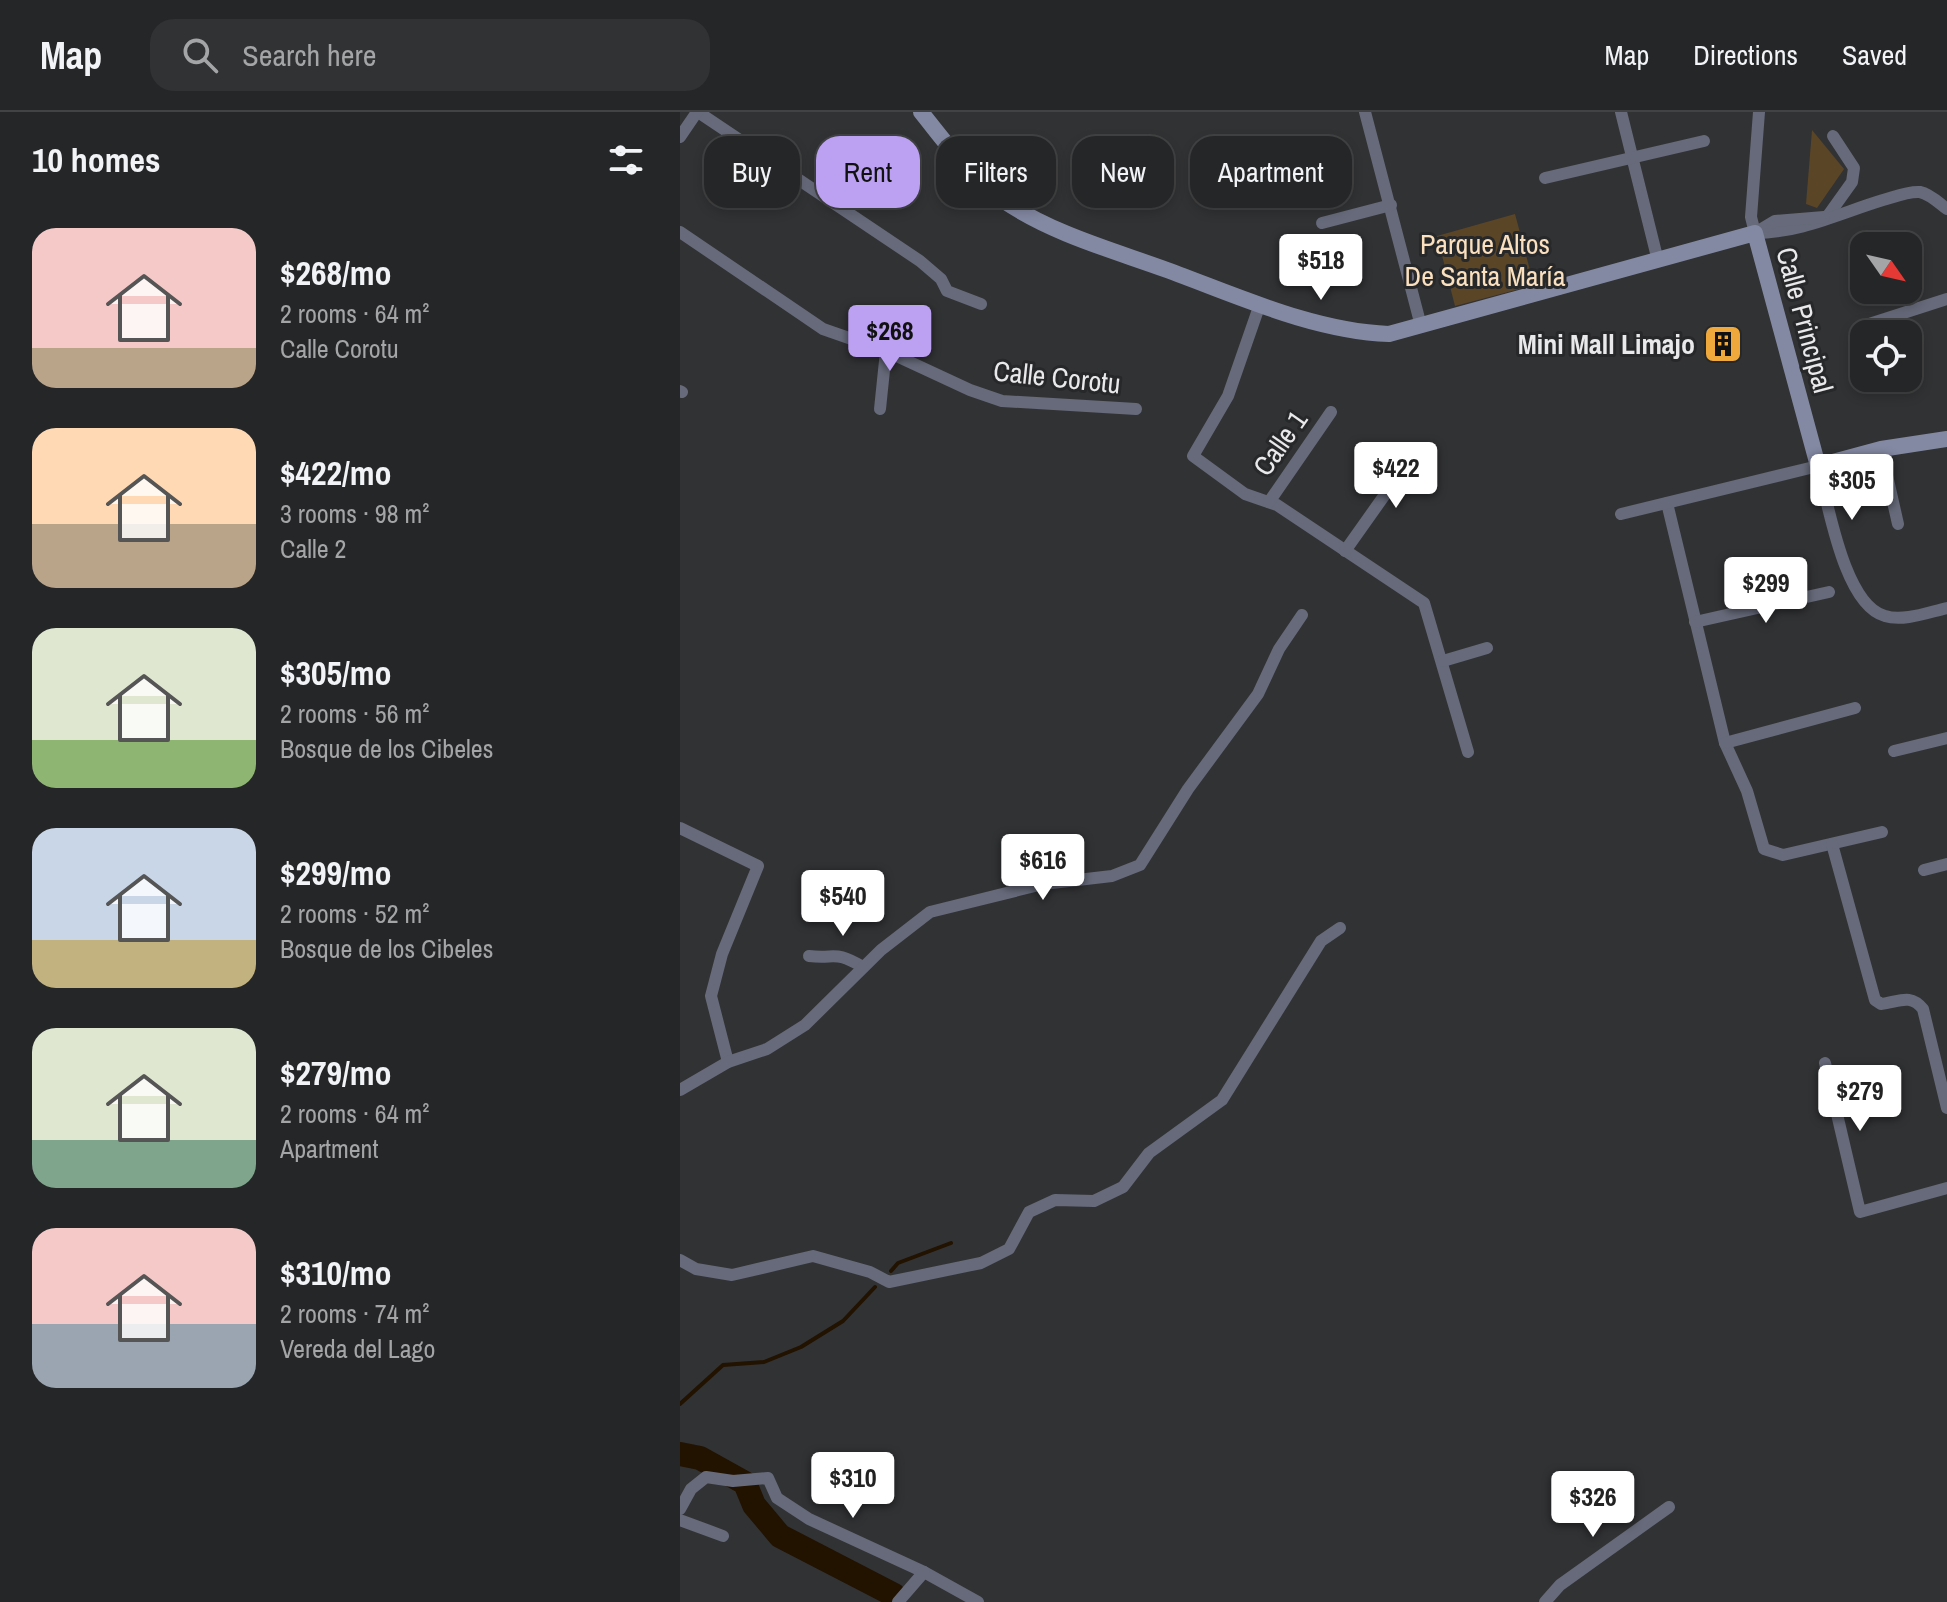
<!DOCTYPE html>
<meta charset="utf-8">
<style>
body{margin:0;font-family:"Archivo Narrow",sans-serif;background:#313233;color:#f1f3f6;height:100vh;display:flex;flex-direction:column;font-size:30px;white-space:nowrap}
*{box-sizing:border-box;margin:0}
p{font-size:26px;color:#a3a5a7}
.icon{flex:none;width:44px;height:44px;fill:none;stroke:currentColor;stroke-width:2;stroke-linecap:round;stroke-linejoin:round}
.map{position:relative;flex:1;overflow:hidden}
.panel{display:flex;flex-direction:column;background:#252627;width:680px}
.panel>*{flex:none}
.top-card{position:absolute;left:24px;top:24px;width:760px;height:72px;display:flex;gap:16px}
.needle{width:52px;rotate:124deg}
.fabs{position:absolute;left:1170px;top:120px;display:grid;gap:16px}
.fabs a{display:grid;place-items:center;width:72px;height:72px;border-radius:16px;background:#252627;box-shadow:0 4px 12px #0003,0 0 0 2px #424344;font-size:40px}
.price{position:absolute;translate:-50% -68px;padding:0 18px;border-radius:8px;background:#fff;color:#222;font-size:26px;line-height:52px;filter:drop-shadow(0 2px 4px #0008)}
.price::after{content:'';position:absolute;left:50%;top:48px;width:24px;height:18px;margin-left:-12px;background:inherit;clip-path:polygon(0 0,100% 0,50% 100%)}
.price.current{background:#bca0f2;color:#111}
ul{padding:0;list-style:none}
li{display:flex;align-items:center;gap:24px;height:200px;padding:0 32px}
li span{display:grid;place-items:center;flex:none;width:224px;height:160px;border-radius:24px;color:#555}
li>.icon{margin-inline-start:auto}
span .icon{width:96px;height:96px;fill:#fffc;stroke-width:1}
li b{font-size:34px}
h2{display:flex;justify-content:space-between;align-items:center;height:96px;padding:0 32px;font-size:34px}
.pill{padding:0 28px;border-radius:24px;background:#252627;box-shadow:0 4px 12px #0003,0 0 0 2px #424344;font-size:28px;line-height:72px}
.pill.current{background:#bca0f2;color:#111}
header{display:flex;align-items:center;gap:48px;box-sizing:border-box;height:112px;padding:0 40px;background:#252627;border-bottom:2px solid #424344}
header strong{font-size:38px}
nav{display:flex;gap:44px;margin-inline-start:auto;font-size:28px}
.search{width:560px;height:72px;background:#313233;display:flex;align-items:center;gap:20px;box-sizing:border-box;padding:0 28px;border-radius:24px;color:#a3a5a7;font-size:30px}
main{display:flex;flex:1;min-height:0}
.map>svg:first-child{display:block}
.green{fill:#5b4527}
.lines{fill:none;stroke-linecap:round;stroke-linejoin:round}
.stream{stroke:#221200;stroke-width:4}
.river{stroke:#221200;stroke-width:24}
.street{stroke:#666a7a;stroke-width:12}
.secondary{stroke:#8489a3;stroke-width:16}
.labels{text-anchor:middle;dominant-baseline:central;stroke-width:6;stroke-linejoin:round;paint-order:stroke}
.park-label{font-size:28px;fill:#fae0be;stroke:#27282a}
.street-label{font-size:28px;fill:#e9e9eb;stroke:#27282a}
.poi-label{font-size:28px;font-weight:bold;fill:#e9e9eb;stroke:#27282a;text-anchor:end}
</style>
<header>
<strong>Map</strong>
<div class="search"><svg class="icon" aria-label="search" viewBox="0 0 24 24"><circle cx="10" cy="10" r="6"/><path d="M15 15l6 6"/></svg>Search here</div>
<nav><a>Map</a><a>Directions</a><a>Saved</a></nav>
</header>
<main>
<section class="panel">
<h2>10 homes<svg class="icon" aria-label="filters" viewBox="0 0 24 24"><path d="M4 7h16M4 17h16"/><circle cx="9" cy="7" r="2"/><circle cx="15" cy="17" r="2"/></svg></h2>
<ul>
<li><span style="background:linear-gradient(#f6c9c9 75%,#b9a48a 0)"><svg class="icon" aria-label="home" viewBox="0 0 24 24"><path d="M3 11l9-7 9 7M6 9v11h12V9"/></svg></span><div><b>$268/mo</b><p>2 rooms · 64 m²</p><p>Calle Corotu</p></div></li>
<li><span style="background:linear-gradient(#ffd9b3 60%,#b9a48a 0)"><svg class="icon" aria-label="home" viewBox="0 0 24 24"><path d="M3 11l9-7 9 7M6 9v11h12V9"/></svg></span><div><b>$422/mo</b><p>3 rooms · 98 m²</p><p>Calle 2</p></div></li>
<li><span style="background:linear-gradient(#dfe7d0 70%,#8fb573 0)"><svg class="icon" aria-label="home" viewBox="0 0 24 24"><path d="M3 11l9-7 9 7M6 9v11h12V9"/></svg></span><div><b>$305/mo</b><p>2 rooms · 56 m²</p><p>Bosque de los Cibeles</p></div></li>
<li><span style="background:linear-gradient(#c9d6e8 70%,#c2b280 0)"><svg class="icon" aria-label="home" viewBox="0 0 24 24"><path d="M3 11l9-7 9 7M6 9v11h12V9"/></svg></span><div><b>$299/mo</b><p>2 rooms · 52 m²</p><p>Bosque de los Cibeles</p></div></li>
<li><span style="background:linear-gradient(#dfe7d0 70%,#7fa58c 0)"><svg class="icon" aria-label="home" viewBox="0 0 24 24"><path d="M3 11l9-7 9 7M6 9v11h12V9"/></svg></span><div><b>$279/mo</b><p>2 rooms · 64 m²</p><p>Apartment</p></div></li>
<li><span style="background:linear-gradient(#f6c9c9 60%,#9aa5b1 0)"><svg class="icon" aria-label="home" viewBox="0 0 24 24"><path d="M3 11l9-7 9 7M6 9v11h12V9"/></svg></span><div><b>$310/mo</b><p>2 rooms · 74 m²</p><p>Vereda del Lago</p></div></li>
</ul>
</section>
<div class="map">
<svg width="1267" height="1490" viewBox="0 0 1267 1490">
<rect width="100%" height="100%" fill="#313234"/>
<g class="green">
<polygon points="1132,18 1164,57 1137,96 1126,92"/>
<polygon points="835,102 854,173 775,194 757,124"/>
</g>
<g class="lines">
<g class="stream">
<polyline points="211,1159 218,1151 271,1131"/>
<polyline points="0,1292 43,1253 84,1250 121,1235 163,1209 195,1175"/>
</g>
<polyline class="river" points="0,1342 20,1346 65,1371 74,1393 100,1424 214,1483"/>
<g class="street">
<polyline points="18,0 240,149 261,167 267,179 301,192"/>
<polyline points="685,0 741,214"/>
<polyline points="941,0 977,145"/>
<polyline points="0,25 17,0"/>
<polyline points="865,66 1024,29"/>
<polyline points="1147,105 1172,70 1174,56 1153,24"/>
<polyline points="642,111 711,93"/>
<polyline points="0,120 143,217 206,239 290,278 322,289 456,297"/>
<path d="M1075 121C1120 121 1160 101 1203 88 1214 85 1228 79 1240 80 1250 82 1259 91 1267 97"/>
<polyline points="1075,121 1071,105 1079,0"/>
<polyline points="1075,121 1095,109 1144,105"/>
<polyline points="580,192 548,284 513,344 565,382 597,393 744,491 788,640"/>
<polyline points="1183,214 1267,187"/>
<polyline points="0,279 2,280"/>
<polyline points="200,297 206,239"/>
<polyline points="1201,337 1218,412"/>
<polyline points="589,390 651,300"/>
<polyline points="987,391 1045,631 1067,679 1084,737 1103,743 1202,720"/>
<path d="M941 402 1138 354C1148 391 1164 493 1205 504 1223 510 1249 500 1267 496"/>
<polyline points="665,439 738,336"/>
<polyline points="1015,510 1149,480"/>
<polyline points="763,549 807,536"/>
<polyline points="1045,631 1175,596"/>
<polyline points="1214,639 1267,626"/>
<polyline points="0,716 78,754 42,842 31,884 48,950"/>
<path d="M1152 732 1195 888 1201 892C1219 890 1230 881 1243 897L1267 996"/>
<polyline points="1244,758 1267,752"/>
<path d="M129 844C157 847 154 838 183 855"/>
<polyline points="1145,951 1180,1100 1267,1076"/>
<polyline points="0,978 48,950 87,937 125,913 201,838 250,800 363,772 432,764 460,753 508,677 578,582 599,537 622,503"/>
<polyline points="0,1148 16,1157 52,1163 133,1144 190,1160 209,1170 301,1151 329,1137 349,1100 375,1088 414,1089 443,1075 469,1041 542,988 641,829 660,816"/>
<polyline points="0,1397 11,1377 26,1365 53,1369 88,1366 97,1386 129,1407 244,1460 298,1490"/>
<polyline points="0,1408 43,1424"/>
<polyline points="218,1490 244,1460"/>
<polyline points="865,1490 880,1473 989,1395"/>
</g>
<path class="secondary" d="M241 0C266 31 291 66 324 89 373 122 432 138 487 158 558 184 633 219 709 222L1075 121 1138 354 1201 337 1267 327"/>
</g>
<defs>
<symbol id="building-square" viewBox="-11 -11 22 22"><rect x="-9" y="-9" width="18" height="18" rx="4" fill="#eea83c" stroke="#27282a"/><path d="M-4-6H4V6H1V3H-1V6H-4ZM-2.5-4.3h1.7v1.8h-1.7ZM.8-4.3h1.7v1.8H.8ZM-2.5-1h1.7V.8h-1.7ZM.8-1h1.7V.8H.8Z" fill="#111"/></symbol>
</defs>
<g fill-rule="evenodd">
<use href="#building-square" x="1021" y="210" width="44" height="44"/>
</g>
<g class="labels">
<g class="park-label">
<text x="805" y="132">Parque Altos<tspan x="805" dy="32">De Santa María</tspan></text>
</g>
<g class="street-label">
<text transform="translate(1125 208) rotate(75)">Calle Principal</text>
<text transform="translate(377 265) rotate(6)">Calle Corotu</text>
<text transform="translate(600 331) rotate(-55)">Calle 1</text>
</g>
<g class="poi-label">
<text x="1015" y="232">Mini Mall Limajo</text>
</g>
</g>
</svg>
<div class="fabs">
<a><svg class="needle" viewBox="-14 -14 28 28"><path d="M0-13l5 13h-10z" fill="#e53935"/><path d="M0 13l5-13h-10z" fill="#a3a5a7"/></svg></a>
<a><svg class="icon" aria-label="locate" viewBox="0 0 24 24"><circle cx="12" cy="12" r="6"/><path d="M12 2v4M12 18v4M2 12h4M18 12h4"/></svg></a>
</div>
<b class="price" style="left:641px;top:190px">$518</b>
<b class="price current" style="left:210px;top:261px">$268</b>
<b class="price" style="left:716px;top:398px">$422</b>
<b class="price" style="left:1172px;top:410px">$305</b>
<b class="price" style="left:1086px;top:513px">$299</b>
<b class="price" style="left:363px;top:790px">$616</b>
<b class="price" style="left:163px;top:826px">$540</b>
<b class="price" style="left:1180px;top:1021px">$279</b>
<b class="price" style="left:173px;top:1408px">$310</b>
<b class="price" style="left:913px;top:1427px">$326</b>
<div class="top-card">
<a class="pill">Buy</a>
<a class="pill current">Rent</a>
<a class="pill">Filters</a>
<a class="pill">New</a>
<a class="pill">Apartment</a>
</div>
</div>
</main>
